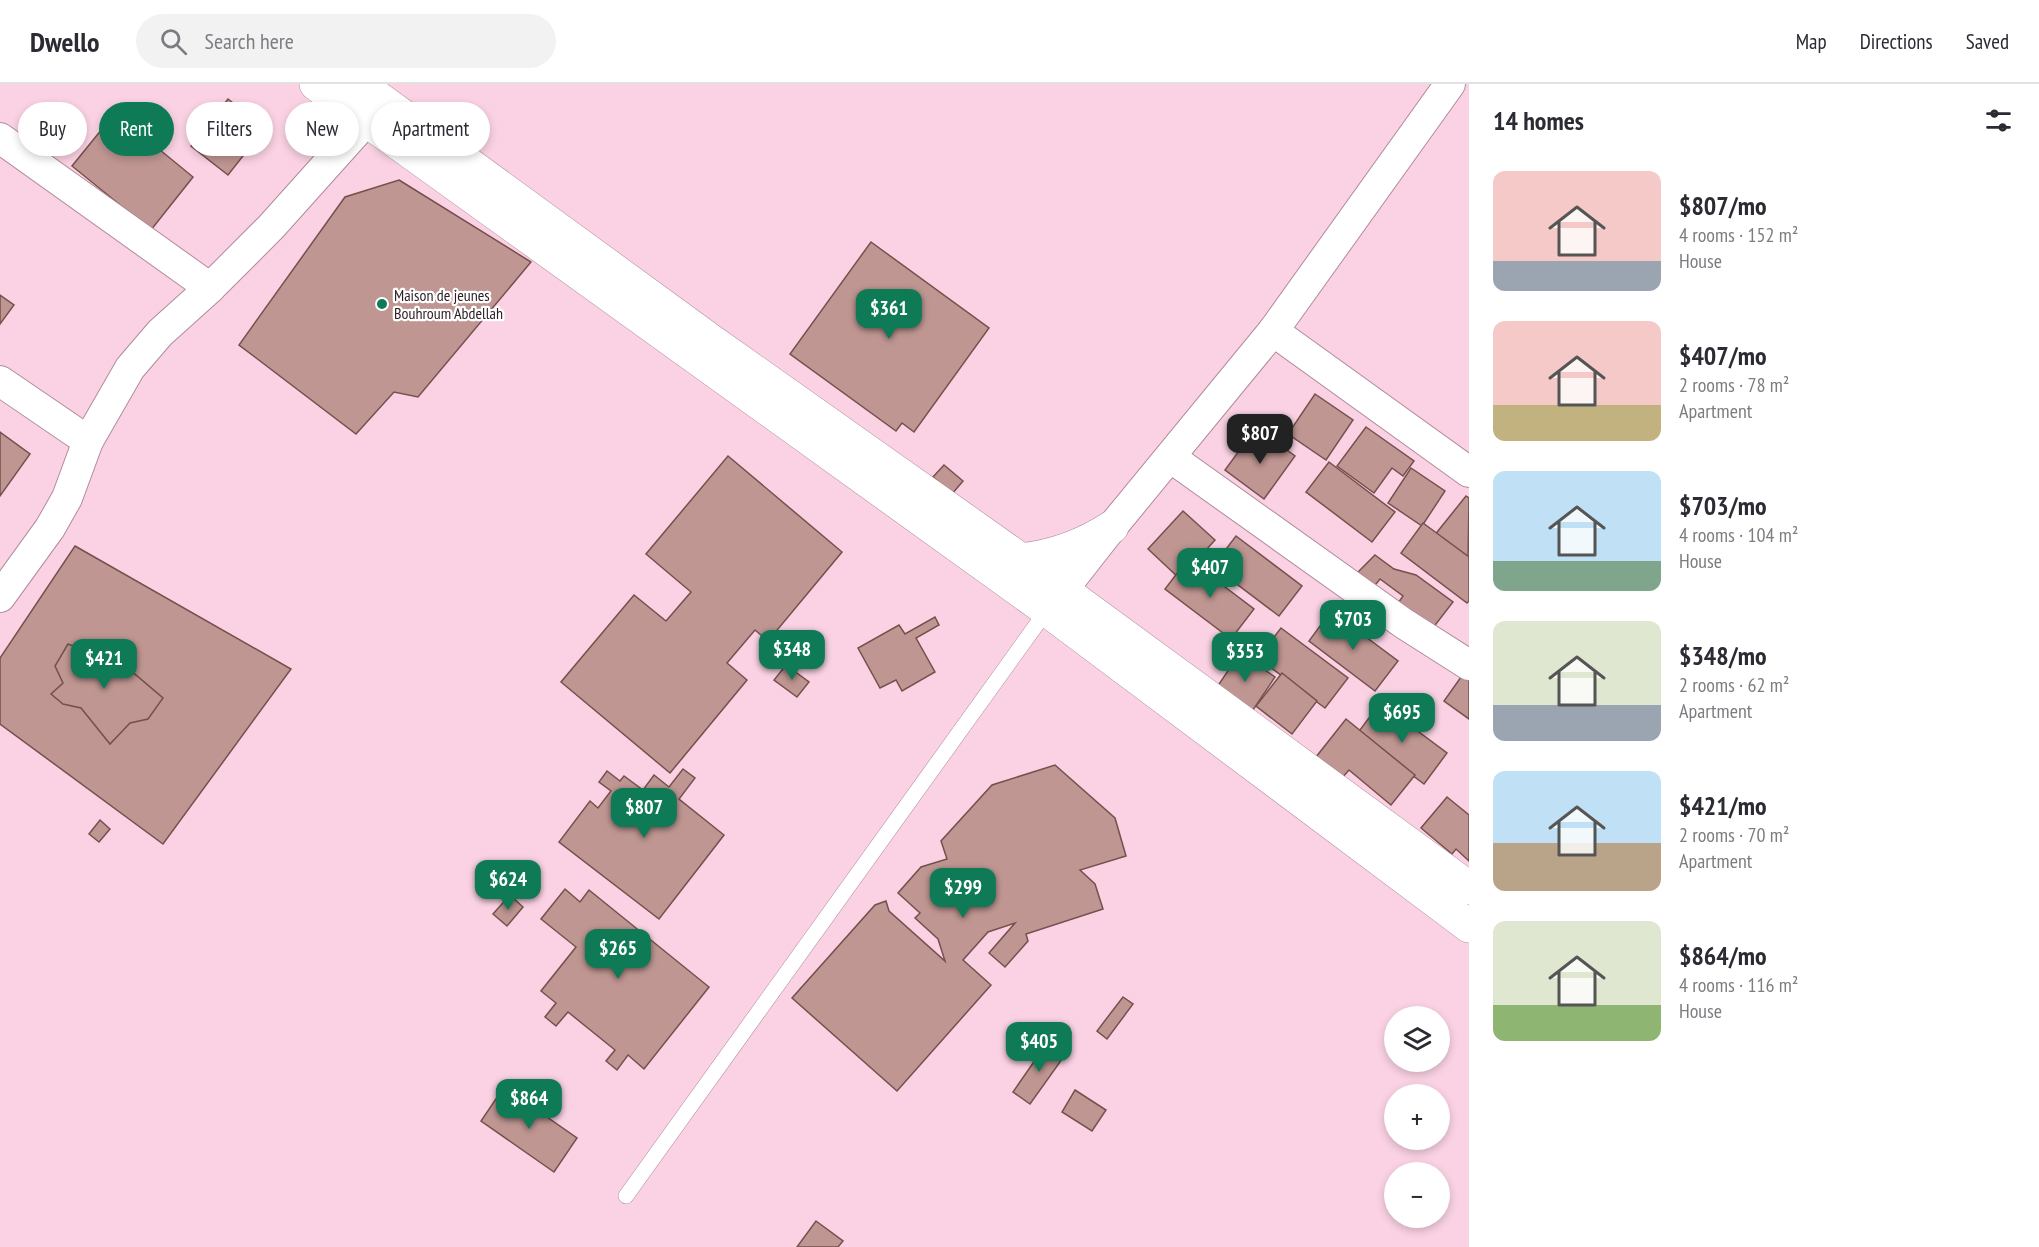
<!DOCTYPE html>
<meta charset="utf-8">
<style>
body{margin:0;font-family:"PT Sans Narrow",sans-serif;background:#f2f2f3;color:#2b2b33;height:100vh;display:flex;flex-direction:column;font-size:22px;white-space:nowrap}
*{box-sizing:border-box;margin:0}
p{font-size:20px;color:#7c7c81}
.icon{flex:none;width:33px;height:33px;fill:none;stroke:currentColor;stroke-width:2;stroke-linecap:round;stroke-linejoin:round}
.map{position:relative;flex:1;overflow:hidden}
.details{display:flex;flex-direction:column;background:#fff;width:570px}
.details>*{flex:none}
.banner{position:absolute;left:18px;top:18px;width:570px;height:54px;display:flex;gap:12px}
.fabs{position:absolute;left:1384px;top:922px;display:grid;gap:12px}
.fabs a{display:grid;place-items:center;width:66px;height:66px;border-radius:50%;background:#fff;box-shadow:0 3px 9px #0003;font-size:30px}
.price{position:absolute;translate:-50% -51px;padding:0 14px;border-radius:12px;background:#0f7b56;color:#fff;font-size:20px;line-height:39px;filter:drop-shadow(0 2px 3px #0008)}
.price::after{content:'';position:absolute;left:50%;top:36px;width:18px;height:14px;margin-left:-9px;background:inherit;clip-path:polygon(0 0,100% 0,50% 100%)}
.price.on{background:#222;color:#fff}
ul{padding:0;list-style:none}
li{display:flex;align-items:center;gap:18px;height:150px;padding:0 24px}
li span{display:grid;place-items:center;flex:none;width:168px;height:120px;border-radius:12px;color:#555}
li>.icon{margin-inline-start:auto}
span .icon{width:72px;height:72px;fill:#fffc;stroke-width:1}
li b{font-size:26px}
h2{display:flex;justify-content:space-between;align-items:center;height:72px;padding:0 24px;font-size:26px}
.chip{padding:0 21px;border-radius:27px;background:#fff;box-shadow:0 3px 9px #0003;font-size:21px;line-height:54px}
.chip.on{background:#0f7b56;color:#fff}
header{display:flex;align-items:center;gap:36px;box-sizing:border-box;height:84px;padding:0 30px;background:#fff;border-bottom:2px solid #e1e1e2}
header strong{font-size:28px}
nav{display:flex;gap:33px;margin-inline-start:auto;font-size:21px}
.search{width:420px;height:54px;background:#f2f2f3;display:flex;align-items:center;gap:15px;box-sizing:border-box;padding:0 21px;border-radius:33px;color:#7c7c81;font-size:22px}
main{display:flex;flex:1;min-height:0}
.map>svg:first-child{display:block}
.building{fill:#bf9692;stroke:#75504d;stroke-width:1.5}
.lines{fill:none;stroke-linecap:round;stroke-linejoin:round}
.lane-casing{stroke:#b08b9b;stroke-width:16}
.street-casing{stroke:#b08b9b;stroke-width:32}
.secondary-casing{stroke:#b08b9b;stroke-width:34}
.lane{stroke:#fff;stroke-width:15}
.street{stroke:#fff;stroke-width:30}
.secondary{stroke:#fff;stroke-width:33}
.poi-dot{fill:#0f7b56;stroke:#fff;stroke-width:2}
.labels{text-anchor:middle;dominant-baseline:central;stroke-width:4.5;stroke-linejoin:round;paint-order:stroke}
.poi-label{font-size:16px;fill:#2b1d23;stroke:#fff;text-anchor:start}
</style>
<header>
<strong>Dwello</strong>
<div class="search"><svg class="icon" aria-label="search" viewBox="0 0 24 24"><circle cx="10" cy="10" r="6"/><path d="M15 15l6 6"/></svg>Search here</div>
<nav><a>Map</a><a>Directions</a><a>Saved</a></nav>
</header>
<main>
<div class="map">
<svg width="1469" height="1163" viewBox="0 0 1469 1163">
<rect width="100%" height="100%" fill="#fad2e3"/>
<g class="building">
<polygon points="228,15 265,44 228,91 191,62"/>
<polygon points="115,29 193,93 151,146 72,82"/>
<polygon points="399,96 531,178 418,313 394,308 356,350 239,261 345,113"/>
<polygon points="871,158 989,244 914,348 902,339 896,347 790,270"/>
<polygon points="0,211 14,221 0,240"/>
<polygon points="1315,310 1353,336 1326,376 1288,350"/>
<polygon points="1366,343 1414,377 1403,392 1392,384 1374,409 1337,382"/>
<polygon points="0,348 30,370 0,412"/>
<polygon points="1265,350 1295,372 1264,415 1225,386 1247,356 1256,363"/>
<polygon points="728,372 842,468 768,557 755,546 727,579 747,596 670,689 561,598 634,511 666,537 691,508 646,470"/>
<polygon points="1329,378 1395,428 1372,458 1306,408"/>
<polygon points="944,381 963,397 952,410 933,393"/>
<polygon points="1411,384 1445,407 1422,442 1388,419"/>
<polygon points="1466,412 1469,414 1468,480 1434,452"/>
<polygon points="1183,427 1215,456 1180,495 1148,465"/>
<polygon points="1423,439 1469,473 1469,517 1467,519 1401,469"/>
<polygon points="1236,452 1302,502 1279,532 1213,482"/>
<polygon points="75,462 291,585 163,760 0,640 0,574"/>
<polygon points="1375,471 1394,485 1416,491 1453,518 1429,549 1394,525 1403,512 1380,495 1372,505 1353,493"/>
<polygon points="1188,475 1254,525 1231,555 1165,505"/>
<polygon points="1331,527 1398,577 1375,607 1309,557"/>
<polygon points="935,533 939,541 916,554 935,588 902,607 896,596 880,604 858,564 899,541 905,550"/>
<polygon points="1281,544 1348,594 1325,624 1258,574"/>
<polygon points="91,558 104,564 163,614 148,635 130,639 110,660 81,624 63,620 51,610 63,599 55,582 68,560 83,566"/>
<polygon points="1240,569 1275,593 1251,629 1215,606"/>
<polygon points="786,581 809,598 797,613 774,596"/>
<polygon points="1466,586 1469,588 1469,635 1444,617"/>
<polygon points="1282,589 1317,617 1292,650 1256,622"/>
<polygon points="1380,619 1447,669 1424,700 1357,650"/>
<polygon points="1346,635 1415,691 1391,721 1349,686 1342,694 1316,673"/>
<polygon points="1055,681 1115,734 1126,772 1080,786 1095,800 1103,825 1026,850 1028,857 1005,883 989,869 1015,839 988,848 963,876 991,901 897,1007 792,914 875,821 886,817 889,827 945,877 938,855 915,834 920,829 898,809 921,783 947,775 941,757 992,701"/>
<polygon points="683,685 695,694 679,715 724,751 659,835 559,758 590,717 598,724 611,707 599,698 607,687 620,697 624,692 643,706 654,691 669,703"/>
<polygon points="1447,713 1469,731 1469,777 1456,765 1452,770 1421,744"/>
<polygon points="100,736 110,745 99,758 89,750"/>
<polygon points="565,805 580,818 589,806 709,903 644,985 628,971 617,986 606,977 615,966 568,928 556,942 545,933 556,919 541,907 576,863 541,835"/>
<polygon points="510,811 523,823 507,842 493,830"/>
<polygon points="1123,913 1133,920 1107,955 1097,947"/>
<polygon points="1047,959 1065,971 1030,1020 1013,1008"/>
<polygon points="504,1003 577,1054 554,1088 481,1037"/>
<polygon points="1075,1006 1106,1026 1092,1047 1062,1028"/>
<polygon points="816,1137 843,1157 838,1163 797,1163"/>
</g>
<g class="lines">
<defs>
<polyline id="lane" points="626,1112 1047,526"/>
<g id="street">
<polyline points="0,54 210,204"/>
<polyline points="1273,247 1469,388"/>
<polyline points="0,297 88,357"/>
<polyline points="1170,373 1403,539 1469,581"/>
<polyline points="0,513 50,444 67,414 88,357 130,284 160,249 210,204 271,143 366,37"/>
<polyline points="1047,526 1112,443 1273,247 1450,0"/>
</g>
<g id="secondary">
<polyline points="316,0 1047,526 1469,842"/>
<polyline points="359,0 710,256 1021,476 1469,804"/>
<path d="M1021 476C1055 472 1083 462 1112 443"/>
</g>
</defs>
<use href="#lane" class="lane-casing"/>
<use href="#street" class="street-casing"/>
<use href="#secondary" class="secondary-casing"/>
<use href="#lane" class="lane"/>
<use href="#street" class="street"/>
<use href="#secondary" class="secondary"/>
</g>
<circle class="poi-dot" cx="382" cy="220" r="6"/>
<g class="labels">
<g class="poi-label">
<text x="394" y="211">Maison de jeunes<tspan x="394" dy="18">Bouhroum Abdellah</tspan></text>
</g>
</g>
</svg>
<div class="fabs">
<a><svg class="icon" aria-label="layers" viewBox="0 0 24 24"><path d="M12 4l9 5-9 5-9-5zM3 14l9 5 9-5"/></svg></a>
<a>+</a>
<a>−</a>
</div>
<b class="price" style="left:889px;top:256px">$361</b>
<b class="price on" style="left:1260px;top:381px">$807</b>
<b class="price" style="left:1210px;top:515px">$407</b>
<b class="price" style="left:1353px;top:567px">$703</b>
<b class="price" style="left:792px;top:597px">$348</b>
<b class="price" style="left:1245px;top:599px">$353</b>
<b class="price" style="left:104px;top:606px">$421</b>
<b class="price" style="left:1402px;top:660px">$695</b>
<b class="price" style="left:644px;top:755px">$807</b>
<b class="price" style="left:508px;top:827px">$624</b>
<b class="price" style="left:963px;top:835px">$299</b>
<b class="price" style="left:618px;top:896px">$265</b>
<b class="price" style="left:1039px;top:989px">$405</b>
<b class="price" style="left:529px;top:1046px">$864</b>
<div class="banner">
<a class="chip">Buy</a>
<a class="chip on">Rent</a>
<a class="chip">Filters</a>
<a class="chip">New</a>
<a class="chip">Apartment</a>
</div>
</div>
<section class="details">
<h2>14 homes<svg class="icon" aria-label="filters" viewBox="0 0 24 24"><path d="M4 7h16M4 17h16"/><circle cx="9" cy="7" r="2"/><circle cx="15" cy="17" r="2"/></svg></h2>
<ul>
<li><span style="background:linear-gradient(#f6c9c9 75%,#9aa5b1 0)"><svg class="icon" aria-label="home" viewBox="0 0 24 24"><path d="M3 11l9-7 9 7M6 9v11h12V9"/></svg></span><div><b>$807/mo</b><p>4 rooms · 152 m²</p><p>House</p></div></li>
<li><span style="background:linear-gradient(#f6c9c9 70%,#c2b280 0)"><svg class="icon" aria-label="home" viewBox="0 0 24 24"><path d="M3 11l9-7 9 7M6 9v11h12V9"/></svg></span><div><b>$407/mo</b><p>2 rooms · 78 m²</p><p>Apartment</p></div></li>
<li><span style="background:linear-gradient(#bfe0f5 75%,#7fa58c 0)"><svg class="icon" aria-label="home" viewBox="0 0 24 24"><path d="M3 11l9-7 9 7M6 9v11h12V9"/></svg></span><div><b>$703/mo</b><p>4 rooms · 104 m²</p><p>House</p></div></li>
<li><span style="background:linear-gradient(#dfe7d0 70%,#9aa5b1 0)"><svg class="icon" aria-label="home" viewBox="0 0 24 24"><path d="M3 11l9-7 9 7M6 9v11h12V9"/></svg></span><div><b>$348/mo</b><p>2 rooms · 62 m²</p><p>Apartment</p></div></li>
<li><span style="background:linear-gradient(#bfe0f5 60%,#b9a48a 0)"><svg class="icon" aria-label="home" viewBox="0 0 24 24"><path d="M3 11l9-7 9 7M6 9v11h12V9"/></svg></span><div><b>$421/mo</b><p>2 rooms · 70 m²</p><p>Apartment</p></div></li>
<li><span style="background:linear-gradient(#dfe7d0 70%,#8fb573 0)"><svg class="icon" aria-label="home" viewBox="0 0 24 24"><path d="M3 11l9-7 9 7M6 9v11h12V9"/></svg></span><div><b>$864/mo</b><p>4 rooms · 116 m²</p><p>House</p></div></li>
</ul>
</section>
</main>
